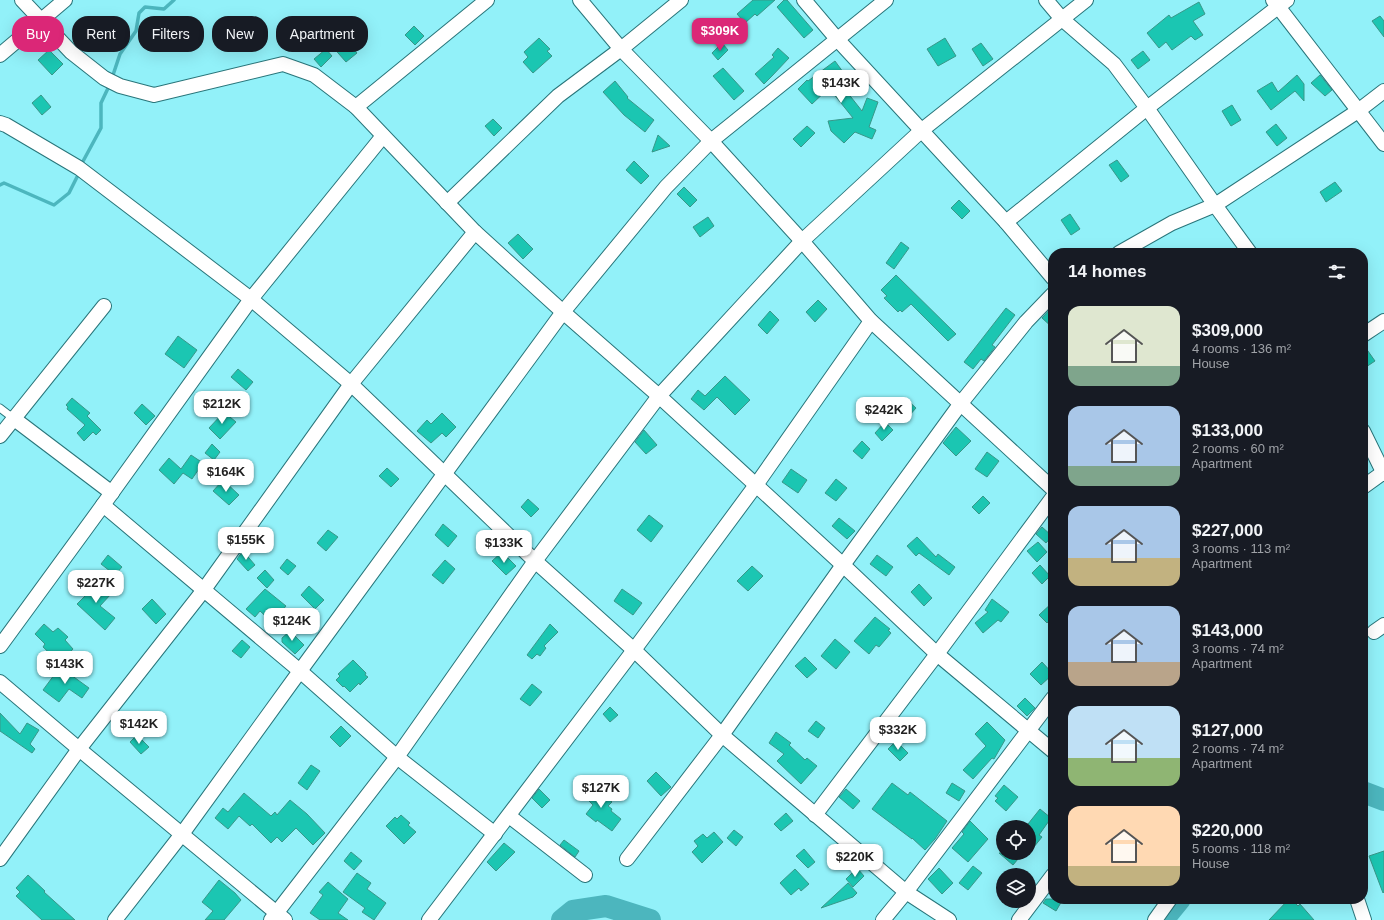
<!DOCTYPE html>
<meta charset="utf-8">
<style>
body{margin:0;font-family:Helvetica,sans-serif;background:#20242c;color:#f1f3f6;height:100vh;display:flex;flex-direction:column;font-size:15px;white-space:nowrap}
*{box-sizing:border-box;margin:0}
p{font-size:13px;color:#9ea1a6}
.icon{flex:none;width:22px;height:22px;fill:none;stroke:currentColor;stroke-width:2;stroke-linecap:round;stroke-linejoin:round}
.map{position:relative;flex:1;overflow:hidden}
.drawer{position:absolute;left:1048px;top:248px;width:320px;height:656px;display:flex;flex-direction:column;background:#171b24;border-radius:16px;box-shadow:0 4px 16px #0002}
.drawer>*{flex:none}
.hud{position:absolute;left:12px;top:16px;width:380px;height:36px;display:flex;gap:8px}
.controls{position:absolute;left:996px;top:820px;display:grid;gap:8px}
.controls a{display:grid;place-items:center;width:40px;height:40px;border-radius:50%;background:#171b24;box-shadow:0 4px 16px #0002;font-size:20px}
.price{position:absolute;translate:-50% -34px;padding:0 9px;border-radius:8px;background:#fff;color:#222;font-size:13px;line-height:26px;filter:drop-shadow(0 1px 2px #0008)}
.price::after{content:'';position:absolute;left:50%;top:24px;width:12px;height:9px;margin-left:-6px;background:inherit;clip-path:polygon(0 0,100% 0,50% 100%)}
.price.active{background:#db2777;color:#fff}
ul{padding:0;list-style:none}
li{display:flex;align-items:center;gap:12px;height:100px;padding:0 20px}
li span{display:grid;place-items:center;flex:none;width:112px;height:80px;border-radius:12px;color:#555}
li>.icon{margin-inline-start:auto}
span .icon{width:48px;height:48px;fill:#fffc;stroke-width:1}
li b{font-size:17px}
h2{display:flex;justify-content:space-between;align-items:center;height:48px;padding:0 20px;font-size:17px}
.pill{padding:0 14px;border-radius:16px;background:#171b24;box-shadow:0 4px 16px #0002;font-size:14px;line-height:36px}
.pill.active{background:#db2777;color:#fff}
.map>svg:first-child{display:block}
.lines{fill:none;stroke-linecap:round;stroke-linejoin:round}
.stream{stroke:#4cb6be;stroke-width:3.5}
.river{stroke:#4cb6be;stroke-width:22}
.building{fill:#1bc6b2;stroke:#389789}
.lane-casing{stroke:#29757a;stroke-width:9}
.street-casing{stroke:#29757a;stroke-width:16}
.lane{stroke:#fff;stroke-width:7}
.street{stroke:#fff;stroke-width:14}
</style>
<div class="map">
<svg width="1384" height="920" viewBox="0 0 1384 920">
<rect width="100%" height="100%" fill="#92f1f9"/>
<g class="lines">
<g class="stream">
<polyline points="112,78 120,54 136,31 139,13 145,7 164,9 174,0"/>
<polyline points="81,165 101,128 101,103 110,84"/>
<polyline points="0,185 4,183 54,205 69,193 79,173"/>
</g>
<g class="river">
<polyline points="1363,792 1384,800"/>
<polyline points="562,920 573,911 606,906 650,920"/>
<polyline points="1163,920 1180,899"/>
</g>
</g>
<g class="building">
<polygon points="753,0 775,0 757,16 755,14 745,23 737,14"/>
<polygon points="784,0 787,0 813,30 804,38 777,7"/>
<polygon points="1199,2 1205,14 1193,21 1203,35 1195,40 1191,36 1172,50 1166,42 1159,48 1147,33 1169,15 1171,18"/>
<polygon points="1380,16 1384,21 1384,37 1372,21"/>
<polygon points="414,26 424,36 415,45 405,35"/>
<polygon points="342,36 357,53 346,62 331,45"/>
<polygon points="539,38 550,49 547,51 552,56 533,73 523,62 528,57 524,52"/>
<polygon points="945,38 956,56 938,66 927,49"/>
<polygon points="722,43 728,50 718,60 712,53"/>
<polygon points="981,43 993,59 983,66 972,49"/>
<polygon points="778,48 789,58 772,76 764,84 755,74 774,57 772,55"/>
<polygon points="326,49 332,56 321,67 314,59"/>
<polygon points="49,50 63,64 52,75 38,60"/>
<polygon points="1143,51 1150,60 1138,69 1131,60"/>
<polygon points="835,61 843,72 836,78 862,111 867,98 878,102 869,127 876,130 872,139 855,132 844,143 831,131 828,121 853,118 829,88 812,104 798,89 807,80 808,81"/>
<polygon points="723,68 744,91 734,100 713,76"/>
<polygon points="1297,75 1304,84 1304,101 1295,91 1271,110 1257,91 1272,82 1278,92"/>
<polygon points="1320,75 1332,90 1325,96 1311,83"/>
<polygon points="615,81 628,97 627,98 654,120 645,132 624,115 603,92"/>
<polygon points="41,95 51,107 42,115 32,103"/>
<polygon points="1232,105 1241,120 1231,126 1222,111"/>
<polygon points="493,119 502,128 494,136 485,126"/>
<polygon points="1276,124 1287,138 1277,146 1266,132"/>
<polygon points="807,126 815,133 801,147 793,139"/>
<polygon points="658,135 670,146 652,152"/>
<polygon points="1117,160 1129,176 1121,182 1109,165"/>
<polygon points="634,161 649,176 641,184 626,170"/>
<polygon points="1335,182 1342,191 1326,202 1320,192"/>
<polygon points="684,187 697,200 690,207 677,194"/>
<polygon points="959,200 970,211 962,219 951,208"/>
<polygon points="1070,214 1080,229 1071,235 1061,220"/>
<polygon points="708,217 714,226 700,237 693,227"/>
<polygon points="518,234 533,249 523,259 508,243"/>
<polygon points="901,242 909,248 894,269 886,263"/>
<polygon points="896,275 956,334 948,341 911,304 902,312 900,310 898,312 884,298 887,296 881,290"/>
<polygon points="818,300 827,309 815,322 806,312"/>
<polygon points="1053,306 1053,328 1042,318"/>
<polygon points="1006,308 1015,315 992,345 995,347 984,361 981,359 973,369 964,362"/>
<polygon points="770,311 779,320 767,334 758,325"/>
<polygon points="178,336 197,350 184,368 165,354"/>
<polygon points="1363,344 1375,361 1363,369"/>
<polygon points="238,369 253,382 246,390 231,377"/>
<polygon points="725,376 750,400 735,415 717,397 704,410 691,399 698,390 705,396"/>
<polygon points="72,398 90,413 87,416 101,430 96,435 93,432 84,441 77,433 85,425 67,409 68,407 66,405"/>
<polygon points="905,398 916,408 908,417 899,409 899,405"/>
<polygon points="142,404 155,416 146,425 134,413"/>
<polygon points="224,412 236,422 220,439 209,428"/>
<polygon points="442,413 456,427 446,437 442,433 431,443 417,431 427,420 431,424"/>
<polygon points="885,422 893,430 882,441 875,433"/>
<polygon points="956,427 971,441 956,456 943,443"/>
<polygon points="644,430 657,445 646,454 635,442"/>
<polygon points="862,441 870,449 862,459 853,451"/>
<polygon points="212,444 220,452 214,460 205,453"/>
<polygon points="987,452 999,461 987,477 975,469"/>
<polygon points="191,455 203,463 192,479 183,473 174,484 159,470 169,458 181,469"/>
<polygon points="387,468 399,479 391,487 379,476"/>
<polygon points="791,469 807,480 798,493 782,482"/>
<polygon points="836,479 847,488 836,501 825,493"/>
<polygon points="223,480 239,495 229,505 213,491"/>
<polygon points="983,496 990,503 979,514 972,507"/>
<polygon points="528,499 539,509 531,517 521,507"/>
<polygon points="649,515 663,526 651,542 637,530"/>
<polygon points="839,518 855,531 847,539 832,526"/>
<polygon points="443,524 457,536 448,547 435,535"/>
<polygon points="1042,527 1052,536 1046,543 1036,534"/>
<polygon points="328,530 338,537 326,551 317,543"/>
<polygon points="917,537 936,557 938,554 955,567 949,575 919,553 916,556 907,546"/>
<polygon points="1038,542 1047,552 1037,562 1027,551"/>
<polygon points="243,551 255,565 248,571 237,559"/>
<polygon points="502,552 516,566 506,575 492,561"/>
<polygon points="108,555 122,567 115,575 101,564"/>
<polygon points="877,555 893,567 886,576 870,564"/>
<polygon points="287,559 296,566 288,575 280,568"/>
<polygon points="445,560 455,569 443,584 432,575"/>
<polygon points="1040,565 1050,576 1042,584 1032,573"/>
<polygon points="752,566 763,576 748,591 737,581"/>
<polygon points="265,570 274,580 267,588 257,578"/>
<polygon points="90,579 96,584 98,582 111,594 100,606 115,618 105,630 77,604 89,592 83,587"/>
<polygon points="919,584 932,598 924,606 911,592"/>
<polygon points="309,586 324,600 315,609 301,595"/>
<polygon points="265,589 286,606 272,622 260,611 255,617 246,609"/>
<polygon points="622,589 642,603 633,615 614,601"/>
<polygon points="152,599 166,614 156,624 142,609"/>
<polygon points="992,599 1009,612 1001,622 998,620 983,633 975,623 988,612 985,610"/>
<polygon points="1053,602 1053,617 1047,623 1039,615"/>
<polygon points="875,617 890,629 888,630 891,633 879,647 876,645 869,654 854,641"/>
<polygon points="44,624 53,632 58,628 68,637 65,640 73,649 60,663 43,647 45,644 35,634"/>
<polygon points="550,624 558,632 544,646 546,648 540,656 537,654 532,659 527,655"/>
<polygon points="290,631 304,645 295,654 282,642 282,638"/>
<polygon points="835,639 850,652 836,669 821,656"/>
<polygon points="242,640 250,647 241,658 232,651"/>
<polygon points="805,657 817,669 807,678 795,666"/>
<polygon points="353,660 366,673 365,675 368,677 360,685 359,683 350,692 344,686 343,687 336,680 340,676 338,674"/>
<polygon points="1042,662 1053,674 1041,685 1030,674"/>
<polygon points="60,667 89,688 82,698 69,689 59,702 43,690"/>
<polygon points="532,684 542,692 530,706 520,699"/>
<polygon points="1025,698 1035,708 1027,716 1017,706"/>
<polygon points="610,707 618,715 610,722 603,714"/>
<polygon points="0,713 20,734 27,723 39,730 30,744 35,749 32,753 0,731"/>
<polygon points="816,721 825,728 818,738 808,731"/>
<polygon points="987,722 1005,740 994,759 992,758 973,779 963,770 986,746 975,734"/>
<polygon points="341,726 351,736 340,747 330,737"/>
<polygon points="776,732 791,743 789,745 805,760 807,758 817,766 801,784 777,761 784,754 769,743"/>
<polygon points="137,735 149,747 141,754 130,742"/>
<polygon points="896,741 908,753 900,761 888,749"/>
<polygon points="311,765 320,771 307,790 298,783"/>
<polygon points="656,772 671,787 661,796 647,781"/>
<polygon points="892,783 908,795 910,792 947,821 935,839 925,850 912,838 912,839 872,809"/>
<polygon points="952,783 965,791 959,801 946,793"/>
<polygon points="1004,785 1018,797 1006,811 995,801 998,798 995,796"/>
<polygon points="588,786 600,797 603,794 612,802 608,806 612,809 611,811 621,819 612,831 597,820 596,822 586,814 593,805 581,793"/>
<polygon points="539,789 550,800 542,808 532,798"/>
<polygon points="846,789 860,801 853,809 839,797"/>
<polygon points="244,793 271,816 275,812 277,815 290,800 307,814 325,833 313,845 296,828 282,842 277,837 271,843 252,824 250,826 239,816 228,829 215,818 223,808 228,812"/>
<polygon points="1040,809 1051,818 1039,835 1042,837 1029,853 1029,825 1028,824"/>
<polygon points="786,813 793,821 781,831 774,824"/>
<polygon points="401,815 410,823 408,825 416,832 404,844 386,826 395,817 397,819"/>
<polygon points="970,821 988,839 968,862 952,848 964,834 962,832"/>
<polygon points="734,830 743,837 736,846 727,838"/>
<polygon points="714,832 723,842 702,863 692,852 698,846 694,841 703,834 707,838"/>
<polygon points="564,840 579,851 575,857 560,845"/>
<polygon points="504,843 515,852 496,871 487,862"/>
<polygon points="804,849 815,862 808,868 796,856"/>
<polygon points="1384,851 1384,892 1383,893 1369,856"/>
<polygon points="351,852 362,861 354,870 344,861"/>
<polygon points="999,853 1023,853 1013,865"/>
<polygon points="973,866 982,873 968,890 959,883"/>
<polygon points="857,868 864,876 853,887 846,879"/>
<polygon points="939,868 953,883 942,894 928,879"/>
<polygon points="795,869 809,884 801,891 799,888 791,895 780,883"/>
<polygon points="357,873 371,883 367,889 386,903 374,920 362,912 365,908 343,892"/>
<polygon points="28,875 45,891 44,892 75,920 42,920 16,896 20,892 16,888"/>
<polygon points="219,880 235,893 241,900 224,920 205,920 213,911 202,902"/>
<polygon points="328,882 348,899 338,913 348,920 320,920 310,913 323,895 319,892"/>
<polygon points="848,883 857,893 853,897 821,908"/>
<polygon points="1046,899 1063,899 1056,911 1043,903"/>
<polygon points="1289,899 1291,899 1298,906 1300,904 1314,920 1269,920"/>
</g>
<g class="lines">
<defs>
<polyline id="lane" points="0,408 13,418"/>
<g id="street">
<polyline points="22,0 71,52 104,78 120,86 154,95 283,64 314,75 356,107 475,232 563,312 659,396 843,565 937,654 1053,751"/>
<polyline points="580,0 621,49 711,141 802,241 871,321 1053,489"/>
<polyline points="804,0 837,39 1006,222 1053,278"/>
<polyline points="1046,0 1062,19 1114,64 1147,108 1215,205 1250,253"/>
<polyline points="1273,0 1384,144"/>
<polyline points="0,55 65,0"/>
<polyline points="356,107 487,0"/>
<polyline points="0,123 6,125 79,168 251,299 351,384 535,561 634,650 722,735 906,892 949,920"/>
<polyline points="447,203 558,96 621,49 681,0"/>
<polyline points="1006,222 1147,108 1287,0"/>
<polyline points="1119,253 1172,223 1215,205 1358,111 1384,91"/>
<polyline points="1363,335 1384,321"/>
<polyline points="13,418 112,493"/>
<polyline points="1363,431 1384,474"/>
<polyline points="0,436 104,306"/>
<polyline points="1363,487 1384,472"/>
<polyline points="103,505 300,671 397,757 495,834"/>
<polyline points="1374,632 1384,625"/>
<polyline points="0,646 103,505 251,299 383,136"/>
<polyline points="0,682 79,749 285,920"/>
<polyline points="815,815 937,654 1053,497"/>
<polyline points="509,816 585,875"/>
<polyline points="0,859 79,749 203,591 351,384 475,232"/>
<polyline points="627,859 722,735 843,565 961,403 1026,322 1053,294"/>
<polyline points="1357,899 1364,920"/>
<polyline points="115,920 182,834 300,671 563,312 666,187 711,141 886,0"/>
<polyline points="271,920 397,757 535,561 659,396 802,241 922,130 1086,0"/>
<polyline points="429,920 634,650 756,485 871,321"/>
<polyline points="883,920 906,892 1053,698"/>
<polyline points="1019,920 1053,875"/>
<polyline points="1155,920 1170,899"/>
</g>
</defs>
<use href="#lane" class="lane-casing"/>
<use href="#street" class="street-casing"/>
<use href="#lane" class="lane"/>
<use href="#street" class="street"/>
</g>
</svg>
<div class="controls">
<a><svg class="icon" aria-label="locate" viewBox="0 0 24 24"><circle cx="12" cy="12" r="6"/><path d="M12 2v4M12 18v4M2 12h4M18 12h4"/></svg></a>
<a><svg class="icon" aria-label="layers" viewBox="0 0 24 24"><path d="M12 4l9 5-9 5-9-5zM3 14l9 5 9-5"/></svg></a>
</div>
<b class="price active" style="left:720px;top:52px">$309K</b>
<b class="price" style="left:841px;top:104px">$143K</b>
<b class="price" style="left:222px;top:425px">$212K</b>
<b class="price" style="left:884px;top:431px">$242K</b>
<b class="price" style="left:226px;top:493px">$164K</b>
<b class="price" style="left:246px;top:561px">$155K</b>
<b class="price" style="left:504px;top:564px">$133K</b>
<b class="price" style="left:96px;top:604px">$227K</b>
<b class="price" style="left:292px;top:642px">$124K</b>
<b class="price" style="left:65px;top:685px">$143K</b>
<b class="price" style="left:139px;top:745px">$142K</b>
<b class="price" style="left:898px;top:751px">$332K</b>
<b class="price" style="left:601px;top:809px">$127K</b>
<b class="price" style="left:855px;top:878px">$220K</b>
<div class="hud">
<a class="pill active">Buy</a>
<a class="pill">Rent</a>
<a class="pill">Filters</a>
<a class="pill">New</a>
<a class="pill">Apartment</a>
</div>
<section class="drawer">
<h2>14 homes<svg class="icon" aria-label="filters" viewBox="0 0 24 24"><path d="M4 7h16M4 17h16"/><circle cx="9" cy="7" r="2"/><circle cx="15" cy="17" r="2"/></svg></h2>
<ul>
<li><span style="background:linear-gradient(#dfe7d0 75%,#7fa58c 0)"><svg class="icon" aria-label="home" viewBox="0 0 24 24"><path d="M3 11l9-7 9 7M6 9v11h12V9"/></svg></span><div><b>$309,000</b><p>4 rooms · 136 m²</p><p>House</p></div></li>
<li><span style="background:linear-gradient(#a9c7e8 75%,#7fa58c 0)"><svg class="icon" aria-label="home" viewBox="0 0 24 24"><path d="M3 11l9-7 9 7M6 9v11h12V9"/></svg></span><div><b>$133,000</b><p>2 rooms · 60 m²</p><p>Apartment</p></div></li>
<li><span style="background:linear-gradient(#a9c7e8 65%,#c2b280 0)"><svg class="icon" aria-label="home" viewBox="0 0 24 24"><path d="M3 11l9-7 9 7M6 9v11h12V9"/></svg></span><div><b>$227,000</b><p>3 rooms · 113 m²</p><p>Apartment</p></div></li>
<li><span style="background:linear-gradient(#a9c7e8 70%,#b9a48a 0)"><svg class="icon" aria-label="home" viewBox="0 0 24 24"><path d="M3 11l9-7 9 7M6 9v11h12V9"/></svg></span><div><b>$143,000</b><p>3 rooms · 74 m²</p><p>Apartment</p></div></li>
<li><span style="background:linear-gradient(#bfe0f5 65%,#8fb573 0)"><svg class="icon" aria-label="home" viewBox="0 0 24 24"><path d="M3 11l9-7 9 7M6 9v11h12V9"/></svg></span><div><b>$127,000</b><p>2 rooms · 74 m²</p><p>Apartment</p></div></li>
<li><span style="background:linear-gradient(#ffd9b3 75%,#c2b280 0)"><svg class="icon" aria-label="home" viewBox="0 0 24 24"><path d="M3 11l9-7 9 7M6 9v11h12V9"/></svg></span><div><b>$220,000</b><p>5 rooms · 118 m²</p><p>House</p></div></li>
</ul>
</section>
</div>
